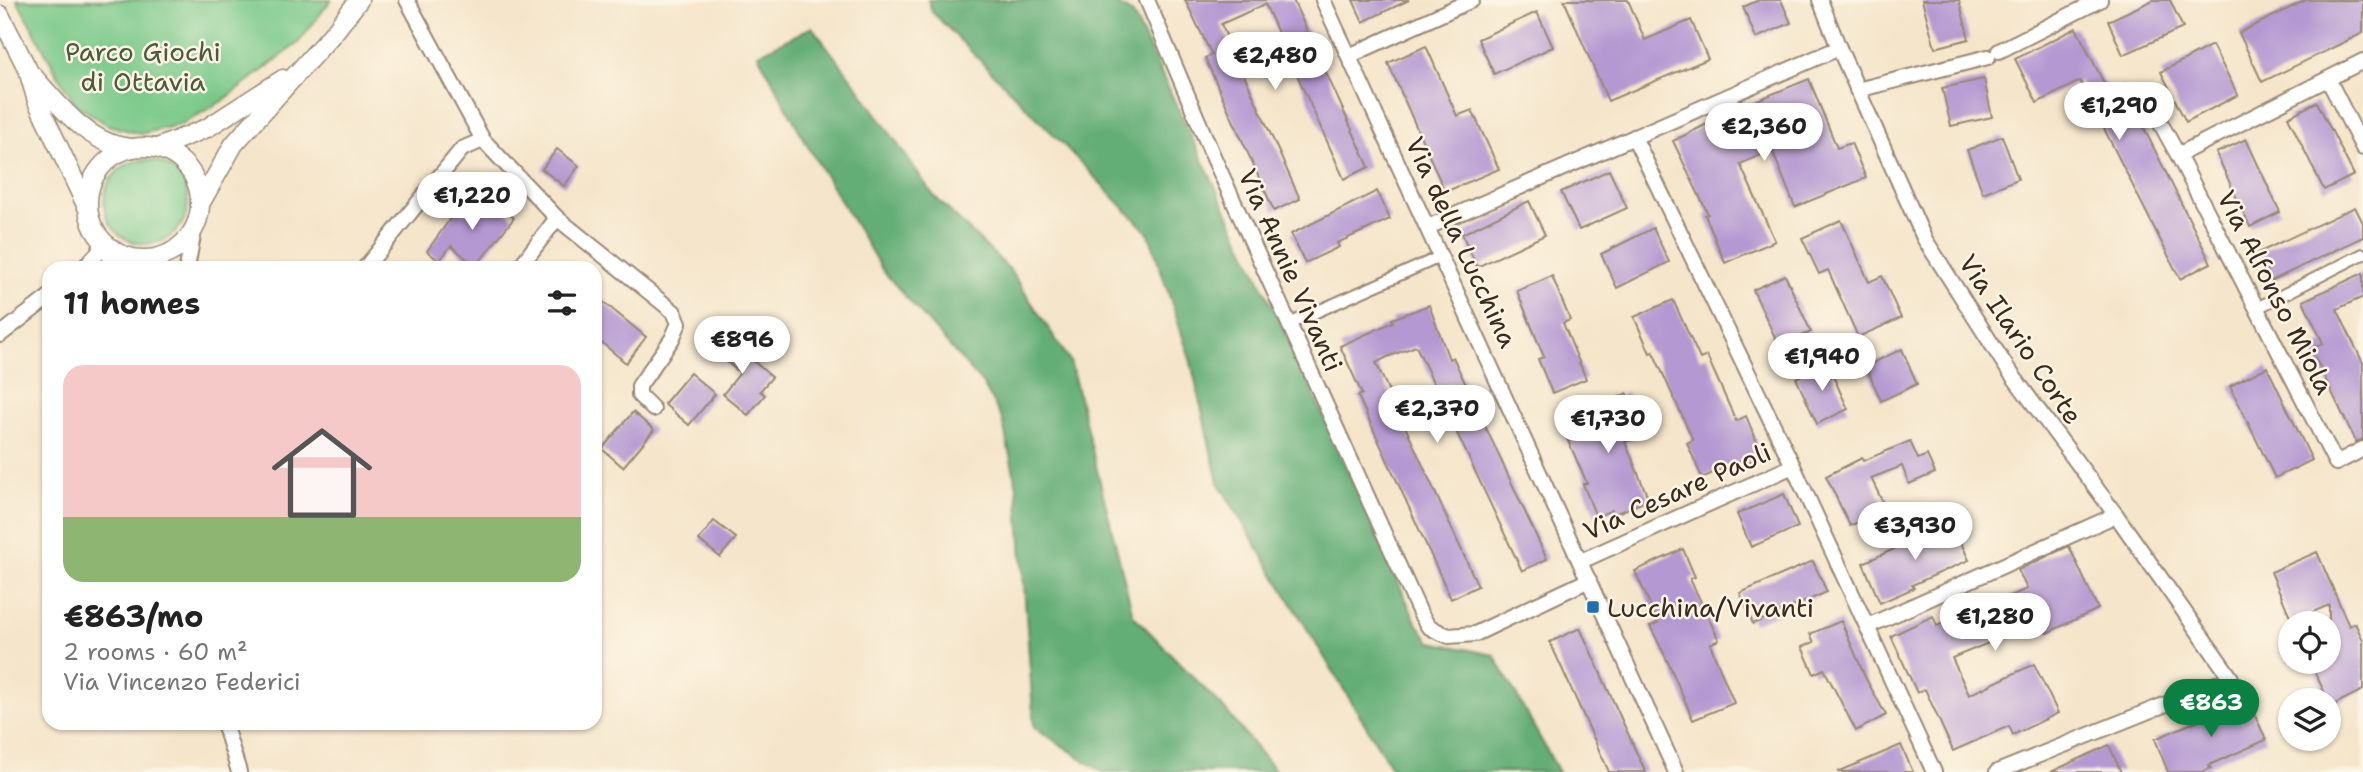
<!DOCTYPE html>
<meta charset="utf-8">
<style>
body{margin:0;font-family:"Shantell Sans",sans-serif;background:#f6f6f6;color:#222;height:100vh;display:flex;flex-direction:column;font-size:26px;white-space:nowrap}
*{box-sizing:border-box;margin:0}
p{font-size:23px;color:#767676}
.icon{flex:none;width:38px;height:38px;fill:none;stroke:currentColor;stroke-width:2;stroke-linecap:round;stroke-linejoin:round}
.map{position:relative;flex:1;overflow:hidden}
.sheet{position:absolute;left:42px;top:261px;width:560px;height:469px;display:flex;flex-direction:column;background:#fff;border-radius:21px;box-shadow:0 2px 5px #0004}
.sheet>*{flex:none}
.tools{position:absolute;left:2278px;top:611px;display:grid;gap:14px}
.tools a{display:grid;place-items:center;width:63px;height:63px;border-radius:50%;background:#fff;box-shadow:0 2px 5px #0004;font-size:35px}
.price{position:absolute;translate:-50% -60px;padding:0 16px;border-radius:24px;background:#fff;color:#222;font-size:23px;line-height:46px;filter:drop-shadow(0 2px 4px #0008)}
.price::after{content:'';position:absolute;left:50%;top:42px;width:21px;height:16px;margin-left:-10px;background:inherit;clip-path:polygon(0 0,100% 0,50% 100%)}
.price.active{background:#0b8043;color:#fff}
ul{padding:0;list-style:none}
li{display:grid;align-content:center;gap:14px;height:371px;padding:0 21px}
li+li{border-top:2px solid #e0e0e0}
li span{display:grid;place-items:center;height:217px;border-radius:21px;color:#555}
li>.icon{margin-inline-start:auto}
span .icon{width:126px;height:126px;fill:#fffc;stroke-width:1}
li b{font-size:30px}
h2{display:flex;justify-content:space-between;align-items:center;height:84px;padding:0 21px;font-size:30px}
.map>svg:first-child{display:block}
.green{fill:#7ac98a;stroke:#5a7a54;stroke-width:2}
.forest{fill:#63ad76;stroke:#4f6c4a;stroke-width:2}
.building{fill:#b498d2}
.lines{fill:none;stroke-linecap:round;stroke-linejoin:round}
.pedestrian-casing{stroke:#988874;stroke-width:14}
.minor-casing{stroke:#988874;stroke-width:18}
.tertiary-casing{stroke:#988874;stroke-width:21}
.pedestrian{stroke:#fff;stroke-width:10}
.minor{stroke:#fff;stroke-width:14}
.tertiary{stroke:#fff;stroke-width:18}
.poi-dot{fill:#1f6fb2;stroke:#fcf5e5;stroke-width:2.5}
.labels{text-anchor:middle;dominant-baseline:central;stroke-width:5;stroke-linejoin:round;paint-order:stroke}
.park-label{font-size:26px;fill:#4e5a3e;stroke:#fcf5e5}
.street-label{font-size:26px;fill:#3b2a1e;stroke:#fcf5e5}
.poi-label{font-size:26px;fill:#3b2a1e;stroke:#fcf5e5;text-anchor:start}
</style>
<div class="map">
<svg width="2363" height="772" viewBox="0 0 2363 772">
<rect width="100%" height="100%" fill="#fcf5e5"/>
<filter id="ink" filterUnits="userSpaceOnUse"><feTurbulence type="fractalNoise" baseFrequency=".0143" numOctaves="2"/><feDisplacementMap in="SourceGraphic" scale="14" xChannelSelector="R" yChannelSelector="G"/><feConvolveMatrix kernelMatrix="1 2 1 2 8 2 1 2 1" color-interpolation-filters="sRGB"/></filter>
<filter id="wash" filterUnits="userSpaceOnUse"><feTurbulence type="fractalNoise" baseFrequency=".00686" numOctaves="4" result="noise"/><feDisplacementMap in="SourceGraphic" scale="28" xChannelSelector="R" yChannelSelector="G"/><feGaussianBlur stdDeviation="1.57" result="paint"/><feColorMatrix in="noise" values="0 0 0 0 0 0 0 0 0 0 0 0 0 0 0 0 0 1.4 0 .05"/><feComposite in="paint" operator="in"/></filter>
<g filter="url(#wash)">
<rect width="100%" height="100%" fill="#f5e5ca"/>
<g class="green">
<polygon points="17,0 331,0 298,43 224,100 182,124 140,134 108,125 77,105 64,86"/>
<circle cx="146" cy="202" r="42"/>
</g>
<g class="forest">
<polygon points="928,0 1109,0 1133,14 1306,377 1416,622 1431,642 1494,655 1559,772 1394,772 1218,482 1191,362 1149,234 1058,139 932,12"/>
<polygon points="812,27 855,83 934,196 1010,270 1070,361 1133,615 1227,712 1276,772 1102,772 1034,727 1017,487 1002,419 983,384 883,271 807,145 758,54"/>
</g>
<g id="blocks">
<g class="building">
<polygon points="1185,0 1293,0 1369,167 1344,179 1265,4 1239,16 1221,24 1300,199 1274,211 1205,58 1212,55"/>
<polygon points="1353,0 1409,0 1363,22"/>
<polygon points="1564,0 1628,0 1645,40 1691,20 1708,59 1608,101"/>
<polygon points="1759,0 1781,0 1791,23 1756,38 1743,7"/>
<polygon points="1922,0 1959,0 1969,39 1935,48"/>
<polygon points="2153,0 2170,0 2183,28 2123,55 2108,21"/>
<polygon points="2306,0 2363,0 2363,33 2262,82 2239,33"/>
<polygon points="1537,12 1553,47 1494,74 1478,39"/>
<polygon points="2076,28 2109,93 2123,86 2211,263 2180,279 2080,81 2037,103 2015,59"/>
<polygon points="2212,45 2238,95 2186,122 2161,72"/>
<polygon points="1426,46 1457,116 1472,110 1499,169 1445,192 1388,63"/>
<polygon points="1809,79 1837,148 1851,143 1866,178 1795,207 1772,150 1740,164 1775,241 1725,263 1705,215 1708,214 1673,141 1743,106"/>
<polygon points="1984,79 1992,117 1951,126 1942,88"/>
<polygon points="2317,102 2354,175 2324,190 2288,117"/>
<polygon points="2002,136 2018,179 1983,193 1967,150"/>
<polygon points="2246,139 2280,212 2250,227 2216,153"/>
<polygon points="557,149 579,166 564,186 542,169"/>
<polygon points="1609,170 1627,208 1579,230 1561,192"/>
<polygon points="1377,191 1390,219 1337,243 1339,247 1305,263 1291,234"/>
<polygon points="491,199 514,218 476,266 451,246 439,261 427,251 458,208 470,216 479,205 483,208"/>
<polygon points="1529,201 1545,235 1477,267 1462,234"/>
<polygon points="2355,207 2363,223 2363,237 2271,281 2258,253"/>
<polygon points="1841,220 1869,282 1882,276 1901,318 1858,337 1828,270 1819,274 1802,238"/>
<polygon points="1653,228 1669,262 1617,288 1601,254"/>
<polygon points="2363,273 2363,297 2337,309 2363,363 2363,439 2356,442 2311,349 2323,343 2303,301"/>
<polygon points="1785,275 1811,332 1779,346 1753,290"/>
<polygon points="1552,276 1570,320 1563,323 1586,379 1552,393 1538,359 1544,357 1517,291"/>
<polygon points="595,295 646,337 626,363 595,337"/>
<polygon points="1673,300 1700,359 1707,356 1736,421 1746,416 1763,456 1742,465 1740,461 1702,478 1687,443 1693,440 1653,352 1650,353 1634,317"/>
<polygon points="1429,305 1449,359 1453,357 1547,559 1522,571 1416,346 1387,357 1376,363 1478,586 1451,599 1358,396 1362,394 1340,346 1393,322 1392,319"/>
<polygon points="720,333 772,377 760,391 765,395 748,415 723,394 740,373 709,347"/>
<polygon points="1902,349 1917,384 1881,401 1866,366"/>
<polygon points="1827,363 1848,409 1817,424 1796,378"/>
<polygon points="2267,367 2312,460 2275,478 2230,386"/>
<polygon points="690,373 715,394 689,425 664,404"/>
<polygon points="1627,393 1645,433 1625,442 1649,500 1614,514 1612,510 1596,517 1583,484 1587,483 1560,423"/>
<polygon points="633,412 654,430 623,467 602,449"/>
<polygon points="1910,441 1918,459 1927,455 1935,473 1909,484 1902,466 1871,478 1886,509 1850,526 1826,476 1862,458 1863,461"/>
<polygon points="1784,494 1798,527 1751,547 1737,514"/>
<polygon points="714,521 736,538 720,557 699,540"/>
<polygon points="1952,523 1969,560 1912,585 1914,588 1880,603 1863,563"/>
<polygon points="2069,546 2098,609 2047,633 2042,621 1952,658 1969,695 2034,664 2058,713 2013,735 2009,726 1953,751 1925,689 1917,693 1891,636 1933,616 1937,626 2027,589 2018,570"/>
<polygon points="1683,549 1695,577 1690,579 1719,640 1710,644 1734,703 1693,720 1669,664 1650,626 1658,623 1635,571"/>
<polygon points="2317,552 2349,626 2355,623 2363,640 2363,690 2331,706 2310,662 2329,662 2329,605 2292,621 2271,572"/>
<polygon points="1813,561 1827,592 1753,624 1740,593"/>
<polygon points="1841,621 1866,679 1886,715 1856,731 1824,669 1814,674 1802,647 1814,642 1810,634"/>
<polygon points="1580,628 1639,758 1646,772 1609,772 1550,642"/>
<polygon points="2248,699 2266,740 2209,765 2211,768 2202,772 2168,772 2155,739"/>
<polygon points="1901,745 1913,772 1838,772"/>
<polygon points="2109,745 2121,772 2051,772"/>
</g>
</g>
</g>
<g filter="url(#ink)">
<use href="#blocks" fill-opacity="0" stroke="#988874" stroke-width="2"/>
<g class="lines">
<defs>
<g id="pedestrian">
<polyline points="2257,308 2363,254"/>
<polyline points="1289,324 1442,256"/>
</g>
<g id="minor">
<polyline points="407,0 483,140 557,218 674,312 679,323 672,339 639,386 639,395 653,409"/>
<polyline points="1147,0 1213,156 1420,613 1428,626 1439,632 1449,636 1475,634 1589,580"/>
<polyline points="1323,0 1676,772"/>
<polyline points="1820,0 1839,48 1924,238 2007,368 2116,515 2231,678 1997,772"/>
<polyline points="1999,51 2100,0"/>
<polyline points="1349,56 1472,0"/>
<polyline points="2363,61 2178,155 2336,463 2363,449"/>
<polyline points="2328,79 2363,148"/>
<polyline points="1857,90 1988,57"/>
<polyline points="2146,97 2178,155"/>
<polyline points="1634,137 1793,466 1934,772"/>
<polyline points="1428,227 1839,48"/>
<polyline points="108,244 111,268"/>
<polyline points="84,268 98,253 104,241"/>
<polyline points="187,268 194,230"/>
<polyline points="365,268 462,149 483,140"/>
<polyline points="519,268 557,218"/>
<polyline points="0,335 49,297"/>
<polyline points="1581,561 1793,466"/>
<polyline points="1868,626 2116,515"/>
<polyline points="224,723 239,772"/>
</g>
<g id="tertiary">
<polyline points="0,15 28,70 37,101 87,207"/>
<path d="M32 75C59 105 90 147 133 148"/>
<circle cx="144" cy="203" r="56"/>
<polyline points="157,148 207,128 283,79"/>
<polyline points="200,204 234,144 335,31 359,0"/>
</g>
</defs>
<use href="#pedestrian" class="pedestrian-casing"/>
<use href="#minor" class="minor-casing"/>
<use href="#tertiary" class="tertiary-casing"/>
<use href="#pedestrian" class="pedestrian"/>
<use href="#minor" class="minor"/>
<use href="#tertiary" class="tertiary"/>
</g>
</g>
<rect class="poi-dot" x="1586" y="600" width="14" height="14" rx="3.5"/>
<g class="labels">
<g class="park-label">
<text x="143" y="51">Parco Giochi<tspan x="143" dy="30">di Ottavia</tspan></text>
</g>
<g class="street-label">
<text transform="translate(1462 242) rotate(65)">Via della Lucchina</text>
<text transform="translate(1291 270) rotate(66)">Via Annie Vivanti</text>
<text transform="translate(2276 292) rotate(63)">Via Alfonso Miola</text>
<text transform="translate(2021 339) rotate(56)">Via Ilario Corte</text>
<text transform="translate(1677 491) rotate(-24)">Via Cesare Paoli</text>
</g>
<g class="poi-label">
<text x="1607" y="607">Lucchina/Vivanti</text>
</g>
</g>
</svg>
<div class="tools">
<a><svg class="icon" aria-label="locate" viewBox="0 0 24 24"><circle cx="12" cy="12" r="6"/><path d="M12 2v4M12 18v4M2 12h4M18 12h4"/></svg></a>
<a><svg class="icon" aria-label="layers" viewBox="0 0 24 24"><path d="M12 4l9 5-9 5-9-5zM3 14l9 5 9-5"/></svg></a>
</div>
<b class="price" style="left:1275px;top:92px">€2,480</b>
<b class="price" style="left:2119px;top:142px">€1,290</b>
<b class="price" style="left:1764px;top:163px">€2,360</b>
<b class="price" style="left:472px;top:232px">€1,220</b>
<b class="price" style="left:742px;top:376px">€896</b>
<b class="price" style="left:1822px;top:393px">€1,940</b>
<b class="price" style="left:1437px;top:445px">€2,370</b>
<b class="price" style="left:1608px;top:455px">€1,730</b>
<b class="price" style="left:1915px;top:562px">€3,930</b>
<b class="price" style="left:1995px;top:653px">€1,280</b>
<b class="price active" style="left:2211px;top:739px">€863</b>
<section class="sheet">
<h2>11 homes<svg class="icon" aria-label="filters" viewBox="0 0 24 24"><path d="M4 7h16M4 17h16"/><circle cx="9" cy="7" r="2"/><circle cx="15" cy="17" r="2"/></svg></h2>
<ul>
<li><span style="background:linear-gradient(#f6c9c9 70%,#8fb573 0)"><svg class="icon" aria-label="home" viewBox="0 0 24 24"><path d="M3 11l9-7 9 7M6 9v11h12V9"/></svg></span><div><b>€863/mo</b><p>2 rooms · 60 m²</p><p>Via Vincenzo Federici</p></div></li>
</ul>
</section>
</div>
